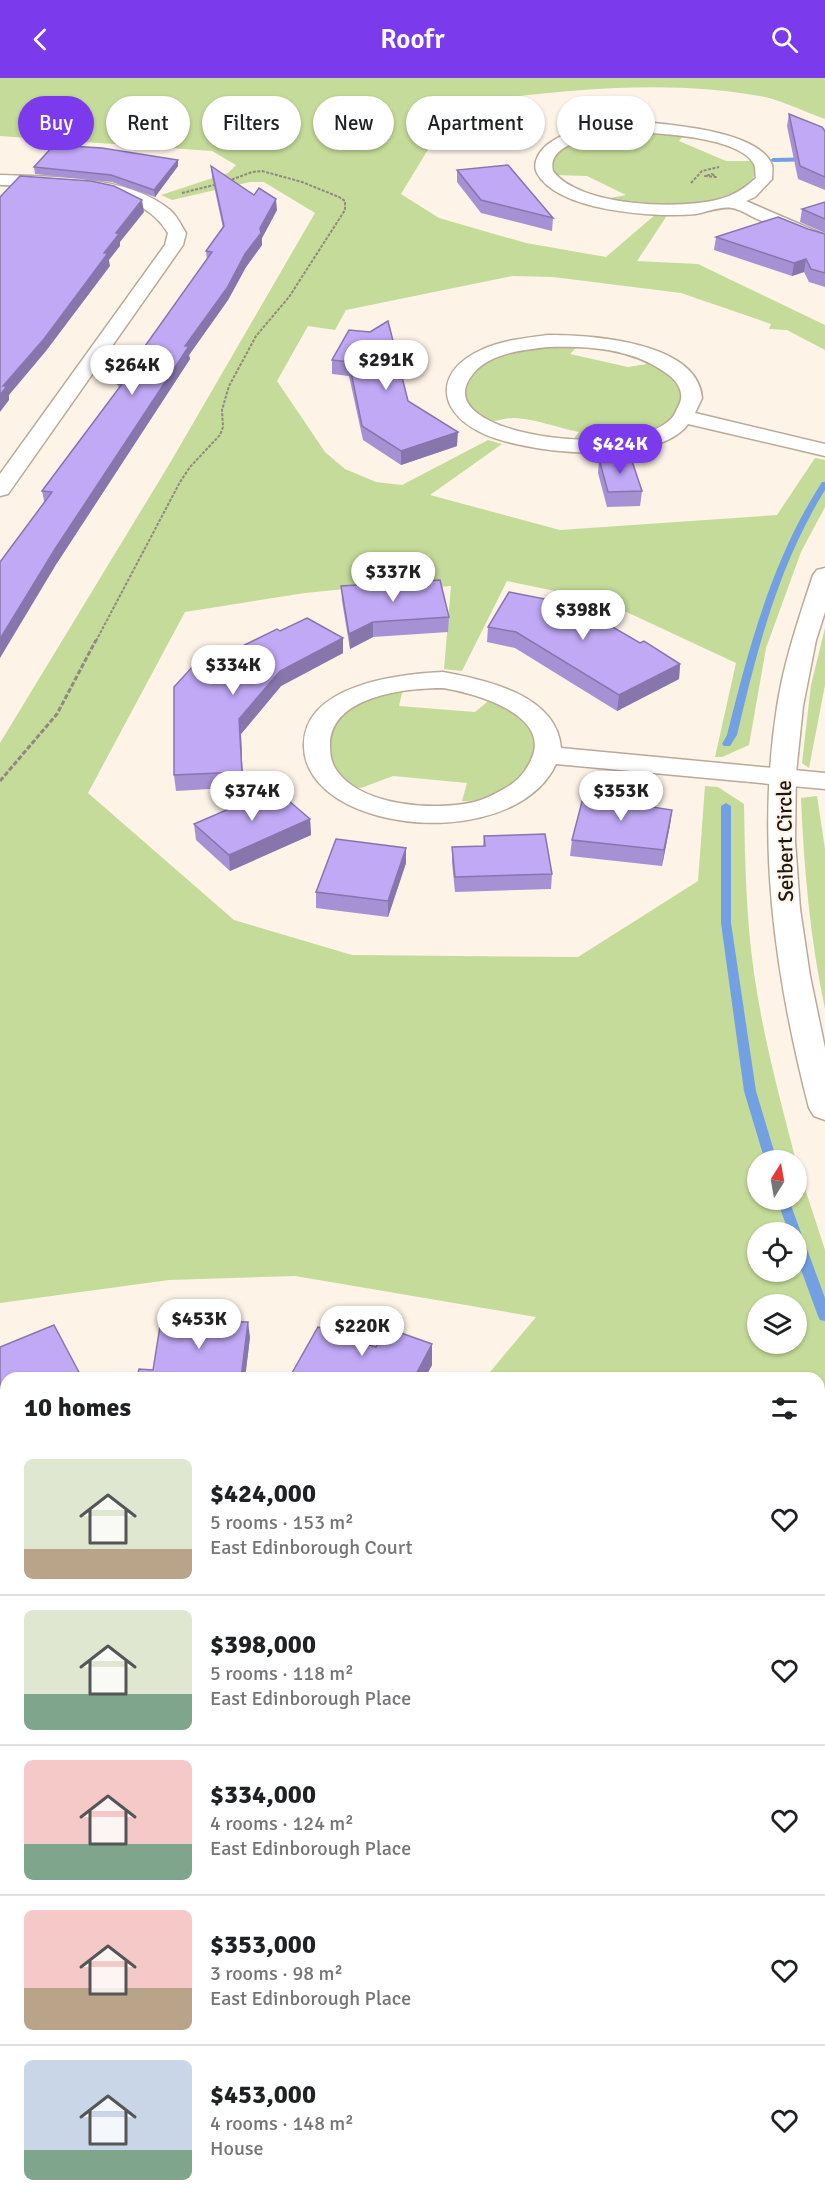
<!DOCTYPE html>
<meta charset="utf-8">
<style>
body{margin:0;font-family:Signika,sans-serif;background:#f2f2f2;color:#202124;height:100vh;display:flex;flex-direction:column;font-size:22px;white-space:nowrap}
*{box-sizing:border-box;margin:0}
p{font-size:20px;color:#757577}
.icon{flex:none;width:33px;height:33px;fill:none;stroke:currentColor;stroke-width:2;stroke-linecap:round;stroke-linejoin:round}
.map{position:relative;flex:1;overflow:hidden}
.side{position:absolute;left:0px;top:1294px;width:825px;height:836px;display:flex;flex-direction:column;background:#fff;border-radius:18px 18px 0 0;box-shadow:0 2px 4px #0004}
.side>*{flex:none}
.banner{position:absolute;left:18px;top:18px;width:789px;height:54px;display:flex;gap:12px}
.needle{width:39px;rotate:11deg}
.fabs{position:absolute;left:747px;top:1072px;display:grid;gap:12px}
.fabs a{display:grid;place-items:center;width:60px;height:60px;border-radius:50%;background:#fff;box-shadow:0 2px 4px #0004;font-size:30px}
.price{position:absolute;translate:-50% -51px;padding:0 14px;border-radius:21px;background:#fff;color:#222;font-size:20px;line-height:39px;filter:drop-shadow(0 2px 3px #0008)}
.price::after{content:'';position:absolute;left:50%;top:36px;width:18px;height:14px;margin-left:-9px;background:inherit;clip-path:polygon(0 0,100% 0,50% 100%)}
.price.active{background:#7c3aed;color:#fff}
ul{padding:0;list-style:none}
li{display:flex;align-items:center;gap:18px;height:150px;padding:0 24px}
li+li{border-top:2px solid #e0e0e0}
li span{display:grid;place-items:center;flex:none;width:168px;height:120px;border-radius:9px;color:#555}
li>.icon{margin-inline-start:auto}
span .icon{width:72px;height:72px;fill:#fffc;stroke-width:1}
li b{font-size:26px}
h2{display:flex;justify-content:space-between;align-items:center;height:72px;padding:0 24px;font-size:26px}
.pill{padding:0 21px;border-radius:27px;background:#fff;box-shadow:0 2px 4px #0004;font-size:21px;line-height:54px}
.pill.active{background:#7c3aed;color:#fff}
header{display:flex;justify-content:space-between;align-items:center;height:78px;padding:0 24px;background:#7c3aed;color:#fff;font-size:27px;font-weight:600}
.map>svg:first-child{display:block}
.built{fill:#fce5cc}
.green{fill:#c5db99;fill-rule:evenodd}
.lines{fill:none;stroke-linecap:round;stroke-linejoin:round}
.stream{fill:#72a0e2;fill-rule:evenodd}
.street-casing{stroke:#baa997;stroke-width:3}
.secondary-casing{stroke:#baa997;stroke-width:3}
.path-far2{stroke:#91887f;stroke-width:2;stroke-dasharray:3 1.5;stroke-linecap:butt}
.path-far1{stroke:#91887f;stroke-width:3;stroke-dasharray:5 2;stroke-linecap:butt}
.path{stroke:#91887f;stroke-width:4;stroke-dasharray:7 3;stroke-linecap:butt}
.street{fill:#fff;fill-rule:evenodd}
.secondary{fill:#fff;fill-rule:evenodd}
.wall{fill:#a691d4}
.shaded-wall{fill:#8776ac}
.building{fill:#c1a9f6;stroke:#8776ac;stroke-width:1.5}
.labels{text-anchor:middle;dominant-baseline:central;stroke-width:4.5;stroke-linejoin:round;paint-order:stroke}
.street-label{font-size:21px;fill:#1e1711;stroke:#fdf3e7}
</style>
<header><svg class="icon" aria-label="back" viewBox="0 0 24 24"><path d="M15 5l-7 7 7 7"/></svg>Roofr<svg class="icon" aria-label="search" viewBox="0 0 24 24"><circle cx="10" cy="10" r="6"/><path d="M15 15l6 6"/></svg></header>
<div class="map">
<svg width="825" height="2129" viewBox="0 0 825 2129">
<rect width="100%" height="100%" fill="#fdf3e7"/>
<polygon class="built" points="825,1421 825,1646 819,1648 819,1423"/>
<g class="green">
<path d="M0 0H825V41C805 34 785 24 765 19 667 0 552 12 455 27L401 116 439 140 526 165 606 179 656 136H668L637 183 698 186 825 247V272L787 252 769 251 771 246 681 215 553 199 513 198 346 232 335 252 308 248 277 303 325 374 345 391 376 404 402 407 488 362 502 366 430 417 560 452 777 437 815 380 825 382V429L801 474 766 570 749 667 722 679H715L736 585 603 523 507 503 462 593 444 591 451 508 438 509 436 502 305 515 185 534 88 715 234 842 352 877 578 879 698 803 705 708 718 709 744 726C745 782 746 839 754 895 763 959 780 1021 796 1083H758V1122H796L797 1086 825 1172V1316L819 1319V1300H485L536 1239 295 1198 169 1202 0 1225V665L170 385 315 135 264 104H250L172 122 161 117 228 95 236 87 212 73 0 58ZM758 1155H796V1194H758ZM758 1227H796V1266H758Z"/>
<path d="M628 54 685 56 679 63 726 83H754C767 129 670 131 642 127 629 126 617 123 605 121L626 117 587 98 555 97C541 61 606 57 628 54Z"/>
<path d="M550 267 578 268 570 276 628 289 653 285C667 294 684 304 682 323 677 362 599 362 571 364L579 354C558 350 536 341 515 340 505 339 492 347 483 341 474 335 467 325 464 315 458 282 529 270 550 267Z"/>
<polygon points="825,550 825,607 809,690 802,685 811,607"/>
<path d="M403 611 399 628 475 634 493 619C514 629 548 657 532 684 528 691 519 698 513 704 498 717 482 724 462 723L467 705 393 698 361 710 353 709 336 691 328 676 331 651 340 637 374 616Z"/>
<path d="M817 718 825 771V931C810 861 804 791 801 720Z"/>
<polygon points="6,1547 6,1666 0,1669 0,1555"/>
<polygon points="825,1646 825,2129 589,2129 593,2124 819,2124 819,1648"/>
</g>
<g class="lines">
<g class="stream">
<polygon points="825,79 825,83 773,84 770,82 773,80"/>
<path d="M822 404H825V412C778 488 757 572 737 657L730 668H724L722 666 727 657C749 569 772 481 822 404Z"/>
<polygon points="726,725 731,728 731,845 756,1013 777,1083 765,1083 744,1013 721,845 721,728"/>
<polygon points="777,1122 789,1122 825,1220 825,1243 820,1242 818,1238 796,1178 796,1155 789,1155"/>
</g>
<defs>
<g id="street">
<path d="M653 45C682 48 760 55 772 87 773 91 772 97 772 101L755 119 746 123 825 157V168C800 162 776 149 753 139 747 136 739 131 732 130 722 128 707 134 696 136 658 140 558 134 537 95 532 85 539 74 547 67 574 45 620 46 653 45ZM653 55C678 57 741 62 754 86 756 90 755 95 756 100 745 110 735 117 720 121 681 132 579 129 553 93 544 56 631 55 653 55Z"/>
<path d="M0 97C53 99 128 97 170 132 177 138 181 147 186 155L183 167 8 416 0 418V396L165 167 168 155C138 104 53 109 0 107Z"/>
<path d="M548 257C589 257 698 263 702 320L695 335 825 366V378L688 346C656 390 520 376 478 353 435 330 437 292 481 272 502 262 526 260 548 257ZM548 269C589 268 631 270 666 295 678 303 686 316 678 329 676 333 674 338 671 341 629 383 431 357 470 300 486 275 522 272 548 269Z"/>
<path d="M443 594C486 602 557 617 561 670L825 695V711L556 686C522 759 379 760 325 711 312 699 304 685 304 668 303 607 398 596 443 594ZM443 610C475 615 553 637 531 682 526 693 518 703 507 709 497 715 486 721 474 724 435 733 359 729 335 690 331 683 330 676 330 668 329 618 406 610 443 610Z"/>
<polygon points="825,1354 825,1386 819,1388 819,1356"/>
<polygon points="6,1496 6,1536 0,1538 0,1498"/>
<polygon points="6,1690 6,1732 0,1734 0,1692"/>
<polygon points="0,1819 6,1821 6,1870 0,1868"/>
</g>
<path id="secondary" d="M825 490V534L816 562 803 628 796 695 795 763 800 831 810 898 825 970V1042L814 1038 809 1030C775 898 756 764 777 629 784 583 799 540 813 497L817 492Z"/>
</defs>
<use href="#street" class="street-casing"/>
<use href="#secondary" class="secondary-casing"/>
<g class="path-far2">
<polygon points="712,96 716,99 705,98"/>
<polyline points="691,105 702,93 719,89"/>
<polyline points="182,115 218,106"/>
<polyline points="96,563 180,404 190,389 220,357 223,349 222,332 229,308 256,258 289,219 345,132 345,123 339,119 302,104 262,93 252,94 228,103"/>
</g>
<polyline class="path-far1" points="0,703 57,636 96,562"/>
<g class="path">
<polyline points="819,1324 825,1321"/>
<polyline points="819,1418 825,1415"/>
</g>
<use href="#street" class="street"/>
<use href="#secondary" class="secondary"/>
</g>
<g class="wall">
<polygon points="789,36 825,53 825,112 798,101 787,48"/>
<polygon points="178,88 155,119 112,104 35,96 34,89"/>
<polygon points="211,88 277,132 262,160 262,167 246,189 228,222 189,277 190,281 57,485 42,413 119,310 118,306 207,182 206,173 223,150 212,99"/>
<polygon points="457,92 553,140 552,153 481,135 457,104"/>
<polygon points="825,124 825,155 800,144 802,131"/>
<polygon points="808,151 825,156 825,209 809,204 804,194 792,198 714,172 716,159"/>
<polygon points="349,252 408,323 457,368 401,387 363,362 349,298 332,296 332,282"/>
<polygon points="599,381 642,413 640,428 607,429 598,395"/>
<polygon points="341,508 449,539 448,554 373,559 350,571 342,523"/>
<polygon points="601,532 600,542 640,565 680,586 679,601 617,633 515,570 487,564 488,549"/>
<polygon points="280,553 343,560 343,575 281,608 241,656 243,709 176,713 174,697 200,589"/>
<polygon points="641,719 640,727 672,732 670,747 662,788 570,778 572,762"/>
<polygon points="310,741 311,757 230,793 196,762 194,746"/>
<polygon points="484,758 552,796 551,811 455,814 452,785 452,769 483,768"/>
<polygon points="406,785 388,839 316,830 316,814"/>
<polygon points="250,1259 245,1300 137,1300 153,1292"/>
<polygon points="432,1266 432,1287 425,1300 293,1300 292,1295 376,1269"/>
</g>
<g class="shaded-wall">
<polygon points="178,82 178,88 155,119 154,112"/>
<polygon points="276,121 277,132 262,160 262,167 246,189 228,222 189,277 190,281 57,485 0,580 0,561 55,471 260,150"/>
<polygon points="142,122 144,134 120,164 120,168 109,182 110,188 46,273 9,317 9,322 0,334 0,317 3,308 104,175 116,155"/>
<polygon points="806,181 804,194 792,198 794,185"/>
<polygon points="458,354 457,368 401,387 401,373"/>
<polygon points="601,532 600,547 597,540"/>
<polygon points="373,544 373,559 350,571 349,556"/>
<polygon points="343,560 343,575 281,608 241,656 243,709 239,641 280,593"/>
<polygon points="680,586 679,601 617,633 619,617"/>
<polygon points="672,732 670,747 662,788 664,772"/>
<polygon points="310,741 311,757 230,793 229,777"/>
<polygon points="406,770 406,785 388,839 388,823"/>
<polygon points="248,1244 250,1259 245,1300 241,1300"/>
<polygon points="432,1266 432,1287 425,1300 414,1300"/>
<polygon points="6,1373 6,1397 0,1399 0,1376"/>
<polygon points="825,1624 825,1635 819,1638 819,1627"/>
<polygon points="157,2124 166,2124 164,2129 155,2129"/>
</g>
<g class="building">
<polygon points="789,36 822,49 825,53 825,99 800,88"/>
<polygon points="54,67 102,70 178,82 154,112 111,97 34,89"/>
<polygon points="508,87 553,140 481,122 457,92"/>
<polygon points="211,88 254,117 259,110 276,121 260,150 261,155 245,176 227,210 185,268 189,268 55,471 0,561 0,484 52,414 42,413 122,306 118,306 212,174 206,173 224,148"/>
<polygon points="20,98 91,103 114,108 142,122 116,155 119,156 104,175 108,175 44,261 3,308 7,308 0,317 0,119"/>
<polygon points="825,124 825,141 802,131"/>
<polygon points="778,139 808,151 825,156 825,195 811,191 806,181 794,185 716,159"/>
<polygon points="388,243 408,323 458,354 401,373 362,348 349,284 332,282 349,252 370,254"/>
<polygon points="631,380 642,413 608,414 599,381"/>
<polygon points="440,502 449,539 373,544 349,556 341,508"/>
<polygon points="509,514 601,532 597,540 640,565 644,563 680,586 619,617 516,554 488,549"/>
<polygon points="307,540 343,560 280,593 239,641 242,694 174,697 174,609 194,587 200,589 277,551 280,553"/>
<polygon points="275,711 310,741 229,777 194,746"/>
<polygon points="585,712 641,719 639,727 672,732 664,772 572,762"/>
<polygon points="545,756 552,796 455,799 452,769 485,768 484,758"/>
<polygon points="336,761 406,770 388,823 316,814"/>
<polygon points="161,1242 248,1244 241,1300 207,1299 207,1300 137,1300 139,1291 153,1292"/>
<polygon points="54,1247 82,1300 6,1300 6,1373 0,1376 0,1269"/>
<polygon points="318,1249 376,1269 387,1250 432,1266 414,1300 308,1300 292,1295"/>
<polygon points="819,1547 825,1555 825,1624 819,1627"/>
<polygon points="6,2015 6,2124 157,2124 155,2129 0,2129 0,2029"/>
<polygon points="267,2124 437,2124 438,2129 268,2129"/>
</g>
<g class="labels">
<g class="street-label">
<text transform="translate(785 763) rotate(-91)">Seibert Circle</text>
</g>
</g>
</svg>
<div class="fabs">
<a><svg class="needle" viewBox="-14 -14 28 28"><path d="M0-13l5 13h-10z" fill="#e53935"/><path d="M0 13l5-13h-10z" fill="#757577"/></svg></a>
<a><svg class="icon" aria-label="locate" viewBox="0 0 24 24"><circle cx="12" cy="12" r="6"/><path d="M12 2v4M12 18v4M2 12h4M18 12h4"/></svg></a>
<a><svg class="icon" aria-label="layers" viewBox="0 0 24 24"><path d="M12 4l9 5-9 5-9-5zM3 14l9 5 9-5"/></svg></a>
</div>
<b class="price" style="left:386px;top:313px">$291K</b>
<b class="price" style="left:132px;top:318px">$264K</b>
<b class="price active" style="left:620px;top:397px">$424K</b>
<b class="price" style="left:393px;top:525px">$337K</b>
<b class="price" style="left:583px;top:563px">$398K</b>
<b class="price" style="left:233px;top:618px">$334K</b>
<b class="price" style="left:252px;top:744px">$374K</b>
<b class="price" style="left:621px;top:744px">$353K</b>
<b class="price" style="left:199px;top:1272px">$453K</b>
<b class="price" style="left:362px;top:1279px">$220K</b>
<div class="banner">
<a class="pill active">Buy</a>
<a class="pill">Rent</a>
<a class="pill">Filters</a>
<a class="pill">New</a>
<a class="pill">Apartment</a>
<a class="pill">House</a>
</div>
<section class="side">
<h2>10 homes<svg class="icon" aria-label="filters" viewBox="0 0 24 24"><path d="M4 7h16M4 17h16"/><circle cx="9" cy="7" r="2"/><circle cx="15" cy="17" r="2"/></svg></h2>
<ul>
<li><span style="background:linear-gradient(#dfe7d0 75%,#b9a48a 0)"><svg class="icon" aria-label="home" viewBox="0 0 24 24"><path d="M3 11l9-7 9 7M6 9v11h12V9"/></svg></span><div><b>$424,000</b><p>5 rooms · 153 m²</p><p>East Edinborough Court</p></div><svg class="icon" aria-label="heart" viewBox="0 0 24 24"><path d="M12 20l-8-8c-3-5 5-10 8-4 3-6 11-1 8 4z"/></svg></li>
<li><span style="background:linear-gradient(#dfe7d0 70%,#7fa58c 0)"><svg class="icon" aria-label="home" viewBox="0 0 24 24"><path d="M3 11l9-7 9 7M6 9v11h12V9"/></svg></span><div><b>$398,000</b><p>5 rooms · 118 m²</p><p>East Edinborough Place</p></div><svg class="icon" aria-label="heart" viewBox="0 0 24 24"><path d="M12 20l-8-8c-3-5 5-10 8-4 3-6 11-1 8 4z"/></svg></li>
<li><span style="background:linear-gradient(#f6c9c9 70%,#7fa58c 0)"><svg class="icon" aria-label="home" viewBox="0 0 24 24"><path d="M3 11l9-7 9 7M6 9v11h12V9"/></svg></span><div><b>$334,000</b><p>4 rooms · 124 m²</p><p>East Edinborough Place</p></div><svg class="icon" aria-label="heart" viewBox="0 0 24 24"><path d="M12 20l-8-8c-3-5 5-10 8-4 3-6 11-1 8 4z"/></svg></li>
<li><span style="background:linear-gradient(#f6c9c9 65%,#b9a48a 0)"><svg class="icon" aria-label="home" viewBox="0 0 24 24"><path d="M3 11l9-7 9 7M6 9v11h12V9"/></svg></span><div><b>$353,000</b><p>3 rooms · 98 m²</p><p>East Edinborough Place</p></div><svg class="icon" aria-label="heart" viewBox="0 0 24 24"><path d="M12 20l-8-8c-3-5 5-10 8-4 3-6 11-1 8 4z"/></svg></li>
<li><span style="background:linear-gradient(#c9d6e8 75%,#7fa58c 0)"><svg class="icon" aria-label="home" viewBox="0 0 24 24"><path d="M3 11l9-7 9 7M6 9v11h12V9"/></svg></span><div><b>$453,000</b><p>4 rooms · 148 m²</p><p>House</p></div><svg class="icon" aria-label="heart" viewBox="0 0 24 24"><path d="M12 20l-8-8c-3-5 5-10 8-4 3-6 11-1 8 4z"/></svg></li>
</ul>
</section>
</div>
